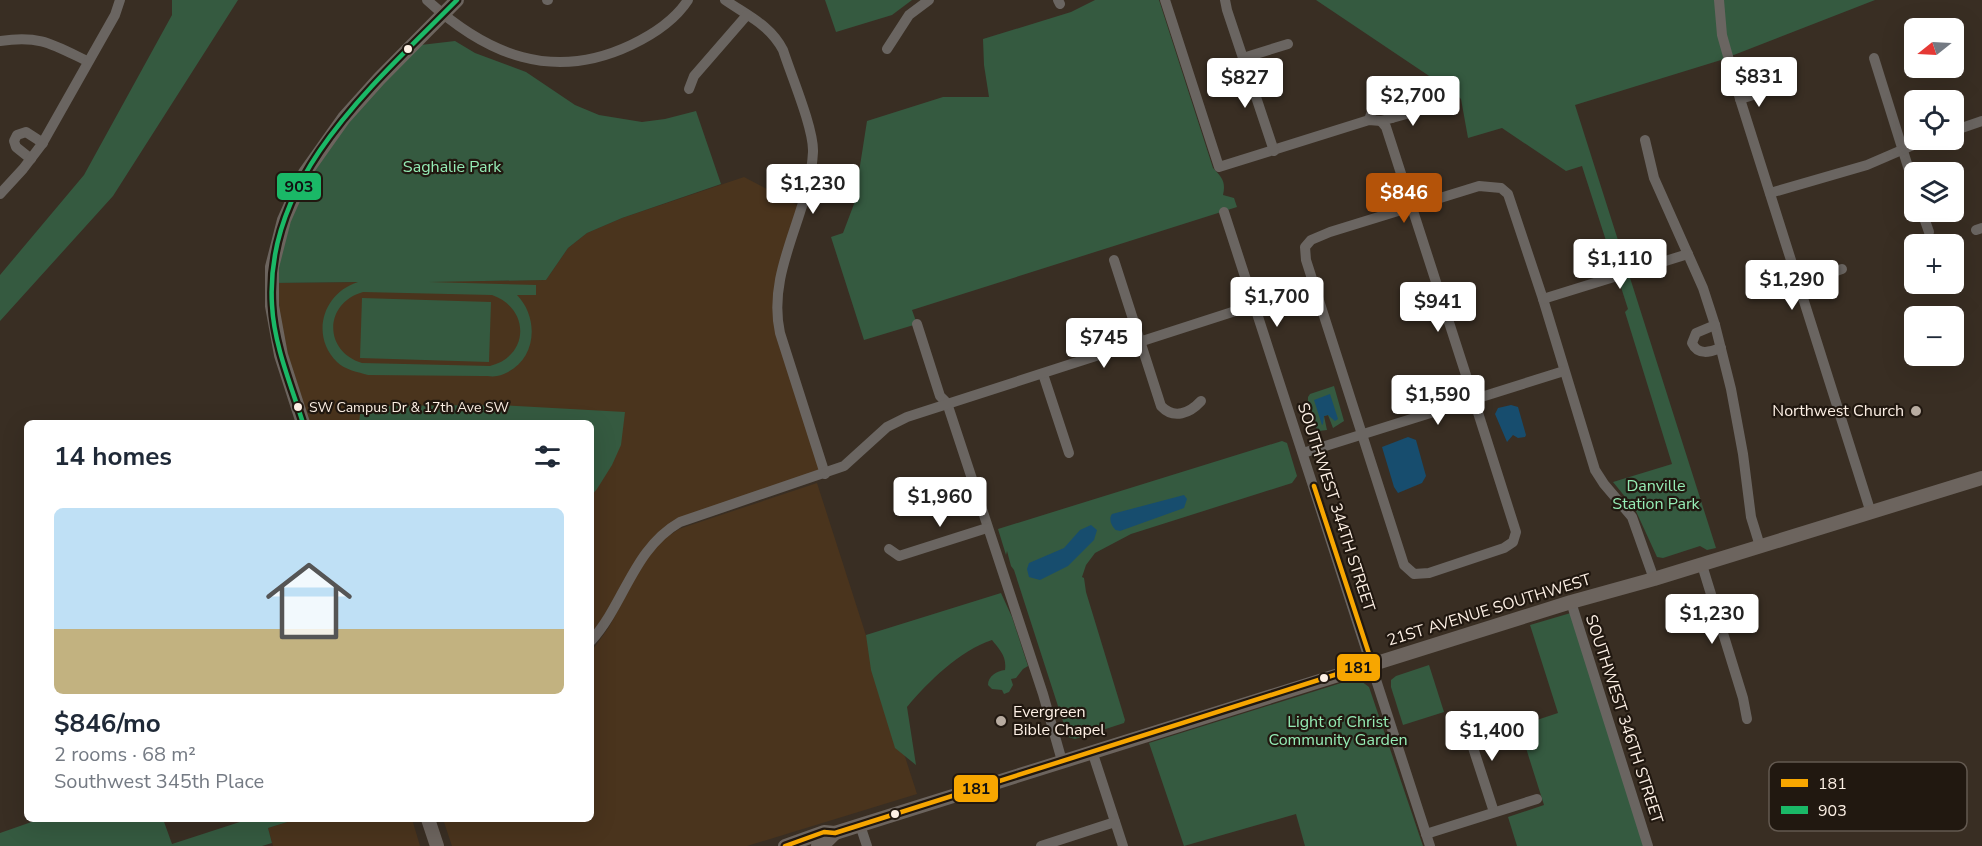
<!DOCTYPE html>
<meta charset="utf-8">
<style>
body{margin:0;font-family:"Nunito Sans",sans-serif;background:#f6f6f7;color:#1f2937;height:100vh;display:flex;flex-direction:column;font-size:22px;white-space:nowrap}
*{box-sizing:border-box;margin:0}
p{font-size:20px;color:#747a83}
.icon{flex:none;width:33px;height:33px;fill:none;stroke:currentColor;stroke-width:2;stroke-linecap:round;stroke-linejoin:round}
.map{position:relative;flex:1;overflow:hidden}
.details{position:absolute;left:24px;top:420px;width:570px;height:402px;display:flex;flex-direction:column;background:#fff;border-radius:9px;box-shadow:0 6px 24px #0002}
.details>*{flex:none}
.needle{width:39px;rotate:252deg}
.controls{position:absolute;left:1904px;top:18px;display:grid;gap:12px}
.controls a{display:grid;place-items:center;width:60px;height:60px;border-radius:9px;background:#fff;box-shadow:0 6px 24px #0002;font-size:30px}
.price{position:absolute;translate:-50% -51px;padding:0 14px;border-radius:6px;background:#fff;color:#222;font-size:20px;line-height:39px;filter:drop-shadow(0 2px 3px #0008)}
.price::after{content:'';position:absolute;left:50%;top:36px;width:18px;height:14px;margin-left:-9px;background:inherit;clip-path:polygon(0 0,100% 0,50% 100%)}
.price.on{background:#b45309;color:#fff}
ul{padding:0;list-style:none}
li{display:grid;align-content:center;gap:12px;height:318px;padding:0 30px}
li+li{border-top:2px solid #e0e1e3}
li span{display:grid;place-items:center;height:186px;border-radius:9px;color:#555}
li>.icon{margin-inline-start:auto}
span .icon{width:108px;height:108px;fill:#fffc;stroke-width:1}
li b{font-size:26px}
h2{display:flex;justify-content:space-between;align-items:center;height:72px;padding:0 30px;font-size:26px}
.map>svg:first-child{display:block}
.built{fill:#4a341d}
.green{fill:#355a40;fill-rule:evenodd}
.water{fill:#174d6e}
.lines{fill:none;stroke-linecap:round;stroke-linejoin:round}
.minor{stroke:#6a6561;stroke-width:10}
.major{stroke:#6c645e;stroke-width:14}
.bus-1-casing{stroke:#211810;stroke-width:9}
.bus-2-casing{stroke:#211810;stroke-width:9}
.bus-1{stroke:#f7a600;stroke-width:4.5}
.bus-2{stroke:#1ab867;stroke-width:4.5}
.bus-dot{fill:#fdf0e5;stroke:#211810;stroke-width:2}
.poi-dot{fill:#b8aca1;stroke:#211810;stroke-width:2}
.labels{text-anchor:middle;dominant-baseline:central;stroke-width:4.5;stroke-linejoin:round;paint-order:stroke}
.bus-label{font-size:14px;fill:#fdf0e5;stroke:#211810;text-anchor:start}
.park-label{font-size:16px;fill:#95ecb5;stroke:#211810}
.poi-label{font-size:16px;fill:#fdf0e5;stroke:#211810;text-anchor:end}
.street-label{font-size:16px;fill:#fdf0e5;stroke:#211810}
.key{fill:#211810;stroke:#635950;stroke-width:1.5}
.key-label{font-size:16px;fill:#fdf0e5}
.line-badge{stroke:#211810;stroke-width:2}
.pale-badge-label{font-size:16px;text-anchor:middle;font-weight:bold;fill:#111}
</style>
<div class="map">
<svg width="1982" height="846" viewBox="0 0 1982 846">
<rect width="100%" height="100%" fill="#392e23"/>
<g class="built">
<polygon points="744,177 801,207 777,305 825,474 668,529 591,641 591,423 303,423 271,283 546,280 568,248 587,233 622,218"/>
<polygon points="817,483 917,794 747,846 452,846 443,819 591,819 591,652 609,627 643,563 658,543 679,529"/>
<polygon points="297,819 412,819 420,846 273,846 268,828"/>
</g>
<g class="green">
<polygon points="172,0 238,0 113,196 0,321 0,275 84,175 172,15"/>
<polygon points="825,0 912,0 892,15 836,32"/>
<path d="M1095 0H1159L1213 168C1222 177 1226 182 1223 195L1234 198 1237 207 912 310 917 324 864 340 831 237 843 233 854 204 867 121 943 97H989L984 65 983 39 1071 12Z"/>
<polygon points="1316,0 1875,0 1721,60 1575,105 1716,548 1707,550 1700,546 1663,558 1657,557 1635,509 1613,482 1672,464 1625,312 1628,309 1582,166 1566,171 1502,128 1468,138 1461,99 1456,94"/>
<path d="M455 41 475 53 526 72 575 105 599 115 642 122 665 119 696 111 721 184 622 218 587 233 568 248 546 280 429 282 536 285V295H517C542 321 535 367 497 376 493 377 487 376 483 376L368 375C358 372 345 370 337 362 310 335 323 293 358 282L271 283 305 173 412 46ZM363 292 492 295C530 308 530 356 490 366L362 363C323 351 324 303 363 292Z"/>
<polygon points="362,298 491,302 489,362 360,358"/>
<path d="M1334 386 1344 421 1333 428 1328 415 1324 416 1327 430 1319 431C1312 424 1307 407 1308 397L1310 394Z"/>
<polygon points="501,405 625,412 621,445 612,465 597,489 591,496 591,423 359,423 361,406"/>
<polygon points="1282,441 1287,443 1297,476 1292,483 1131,534 1095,553 1086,565 1082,577 1084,578 1086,592 1125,720 1124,723 1075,739 1068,737 1014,570 1011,566 1007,551 1006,555 998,529"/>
<path d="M1001 593 1012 617 1028 666 1023 669 1016 678 1011 679 1013 685 1009 692 1004 694 1002 690 992 689 988 685C988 676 997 671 1005 670 1007 656 999 649 992 640 959 651 929 681 907 707L916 765 895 748 871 670 866 635Z"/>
<polygon points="1574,612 1648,846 1517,846 1508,817 1544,805 1519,726 1558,713 1530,625"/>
<polygon points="1429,665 1444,712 1403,725 1391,687 1391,680 1396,676"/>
<polygon points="1357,678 1369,687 1423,846 1305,846 1296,814 1184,846 1149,743"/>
<polygon points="40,819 163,819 172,844 249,819 297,819 268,828 272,843 262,846 0,846 0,833"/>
</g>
<g class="water">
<polygon points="1330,394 1338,419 1335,421 1328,415 1324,416 1323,424 1322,425 1314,400"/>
<polygon points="1511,405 1518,407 1526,435 1525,437 1518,438 1513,435 1507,442 1495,414 1498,408"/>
<polygon points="1408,437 1416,440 1426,476 1422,483 1398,493 1394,487 1382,447"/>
<path d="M1184 495 1187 499 1184 508 1120 531 1116 530C1112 527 1108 519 1112 514Z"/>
<polygon points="1091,525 1097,530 1094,540 1068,566 1040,580 1029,577 1027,569 1029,563 1064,548 1080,530"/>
</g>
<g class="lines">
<g class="minor">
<path d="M427 0C487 55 553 82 631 45 652 35 675 20 688 0"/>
<polyline points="547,0 548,0"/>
<path d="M725 0C748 16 770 25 783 50 791 75 814 129 813 152 810 214 766 270 780 333L825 474"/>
<polyline points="1058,0 1060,4"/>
<polyline points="1165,0 1219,167 1369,120 1381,121 1439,105"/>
<polyline points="1225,0 1227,10 1274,151"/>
<polyline points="1719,0 1722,35 1740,99 1871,513"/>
<path d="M0 41C40 35 52 44 87 61"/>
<polyline points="887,49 909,15 929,0"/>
<polyline points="1243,58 1288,44"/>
<polyline points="1874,58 1914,186"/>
<polyline points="689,89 694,76 747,15"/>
<polyline points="1740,99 1770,90"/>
<polyline points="1369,120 1375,102 1383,99 1388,100 1392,110 1392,118"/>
<path d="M1381 121 1386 127C1430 261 1473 397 1516 532L1513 542 1504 548 1429 573 1414 574 1404 565 1306 260 1305 247 1311 240 1330 232 1479 186 1501 188 1508 194 1543 299 1595 470 1604 484 1632 517 1654 579"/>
<polyline points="1953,131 1982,121"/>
<polyline points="1645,140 1654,178 1703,288 1715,325 1731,389 1743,454 1751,517 1760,546"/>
<polyline points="31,159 16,147 14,141 17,135 26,132 43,143"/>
<polyline points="1770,193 1867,165 1925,140"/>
<polyline points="0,194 23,169 42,144 115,15 120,0"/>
<polyline points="1224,212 1430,846"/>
<polyline points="1922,212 1929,232"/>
<polyline points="1976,230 1982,228"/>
<path d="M1114 260 1161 406C1174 420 1190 413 1201 401"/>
<polyline points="1798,284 1842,269"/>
<polyline points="1543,299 1688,254"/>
<polyline points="917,324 940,396 947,403 1043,694 1062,761"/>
<path d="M1715 325 1696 333 1692 343C1698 356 1710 352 1721 348"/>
<polyline points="1043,374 1069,453"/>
<polyline points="1303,453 1564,371"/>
<polyline points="889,549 899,556 987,528"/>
<polyline points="1702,565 1743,698 1747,719"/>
<polyline points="1571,602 1648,846"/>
<path d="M591 641C625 603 633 549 680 522L844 466 887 427 907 417 1254 305"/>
<polyline points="1464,720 1494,812"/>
<polyline points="1092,751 1123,846"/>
<polyline points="860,825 867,846"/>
<polyline points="1426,834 1537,799"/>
<polyline points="1041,846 1115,822"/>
</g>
<g class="major">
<polyline points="303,423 281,355 272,306 272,267 284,220 305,173 344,118 379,79 457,0"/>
<polyline points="428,819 437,846"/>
<polyline points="785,846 824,832 835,833 1571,602 1654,579 1982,478"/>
<polyline points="818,846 824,844 835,833"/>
</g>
<defs>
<polyline id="bus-1" points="785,846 824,832 835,833 1372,663 1314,486"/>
<path id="bus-2" d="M303 423C291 385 274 345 272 305 264 176 375 83 457 0"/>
</defs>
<use href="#bus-1" class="bus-1-casing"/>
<use href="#bus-2" class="bus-2-casing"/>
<use href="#bus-1" class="bus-1"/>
<use href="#bus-2" class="bus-2"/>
</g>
<g class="bus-dot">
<circle cx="408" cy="49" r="5"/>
<circle cx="298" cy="407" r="5"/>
<circle cx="1324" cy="678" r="5"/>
<circle cx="895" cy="814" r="5"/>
</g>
<g class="poi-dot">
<circle cx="1916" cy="411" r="6"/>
<circle cx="1001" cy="721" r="6"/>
</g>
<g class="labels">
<g class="bus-label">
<text x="309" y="407">SW Campus Dr &amp; 17th Ave SW</text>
</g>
<g class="park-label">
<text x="452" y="167">Saghalie Park</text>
<text x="1656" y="486">Danville<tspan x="1656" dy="18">Station Park</tspan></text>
<text x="1338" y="722">Light of Christ<tspan x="1338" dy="18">Community Garden</tspan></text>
</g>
<g class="poi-label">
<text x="1904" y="411">Northwest Church</text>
<text x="1013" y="712" text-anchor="start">Evergreen<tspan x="1013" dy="18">Bible Chapel</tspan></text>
</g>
<g class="street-label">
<text transform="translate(1336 507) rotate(72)">SOUTHWEST 344TH STREET</text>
<text transform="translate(1489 610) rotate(-17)">21ST AVENUE SOUTHWEST</text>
<text transform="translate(1624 719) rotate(72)">SOUTHWEST 346TH STREET</text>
</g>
</g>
<rect x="1769" y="762" width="198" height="69" rx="9" class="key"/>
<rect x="1781" y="779" width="27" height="8" fill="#f7a600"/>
<rect x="1781" y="806" width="27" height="8" fill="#1ab867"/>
<g class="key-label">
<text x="1818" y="789">181</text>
<text x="1818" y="816">903</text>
</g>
<g class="line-badge">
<rect x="276" y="172" width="46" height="29" rx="6" fill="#1ab867"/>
<rect x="1336" y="653" width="45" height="29" rx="6" fill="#f7a600"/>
<rect x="953" y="774" width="46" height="29" rx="6" fill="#f7a600"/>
</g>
<g class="pale-badge-label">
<text x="299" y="192">903</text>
<text x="1358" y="673">181</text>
<text x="976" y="794">181</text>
</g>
</svg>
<div class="controls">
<a><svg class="needle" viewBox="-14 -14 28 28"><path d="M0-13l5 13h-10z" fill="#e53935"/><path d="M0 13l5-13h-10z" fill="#747a83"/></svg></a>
<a><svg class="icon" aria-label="locate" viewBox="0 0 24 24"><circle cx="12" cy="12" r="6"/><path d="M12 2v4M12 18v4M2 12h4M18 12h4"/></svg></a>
<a><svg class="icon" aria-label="layers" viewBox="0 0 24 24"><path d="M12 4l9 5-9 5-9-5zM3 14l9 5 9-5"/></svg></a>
<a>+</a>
<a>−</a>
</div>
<b class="price" style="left:1759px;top:108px">$831</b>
<b class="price" style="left:1245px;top:109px">$827</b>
<b class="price" style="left:1413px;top:127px">$2,700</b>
<b class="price" style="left:813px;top:215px">$1,230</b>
<b class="price on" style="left:1404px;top:224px">$846</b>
<b class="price" style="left:1620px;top:290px">$1,110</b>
<b class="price" style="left:1792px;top:311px">$1,290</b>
<b class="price" style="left:1277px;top:328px">$1,700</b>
<b class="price" style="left:1438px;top:333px">$941</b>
<b class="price" style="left:1104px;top:369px">$745</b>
<b class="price" style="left:1438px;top:426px">$1,590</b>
<b class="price" style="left:940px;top:528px">$1,960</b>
<b class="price" style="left:1712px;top:645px">$1,230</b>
<b class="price" style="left:1492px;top:762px">$1,400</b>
<section class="details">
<h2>14 homes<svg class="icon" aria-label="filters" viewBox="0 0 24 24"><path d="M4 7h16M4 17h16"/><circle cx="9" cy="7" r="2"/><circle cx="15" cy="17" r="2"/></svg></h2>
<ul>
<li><span style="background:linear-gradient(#bfe0f5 65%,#c2b280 0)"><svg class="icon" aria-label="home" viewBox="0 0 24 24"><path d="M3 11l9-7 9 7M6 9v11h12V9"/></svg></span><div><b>$846/mo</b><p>2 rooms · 68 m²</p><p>Southwest 345th Place</p></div></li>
</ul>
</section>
</div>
